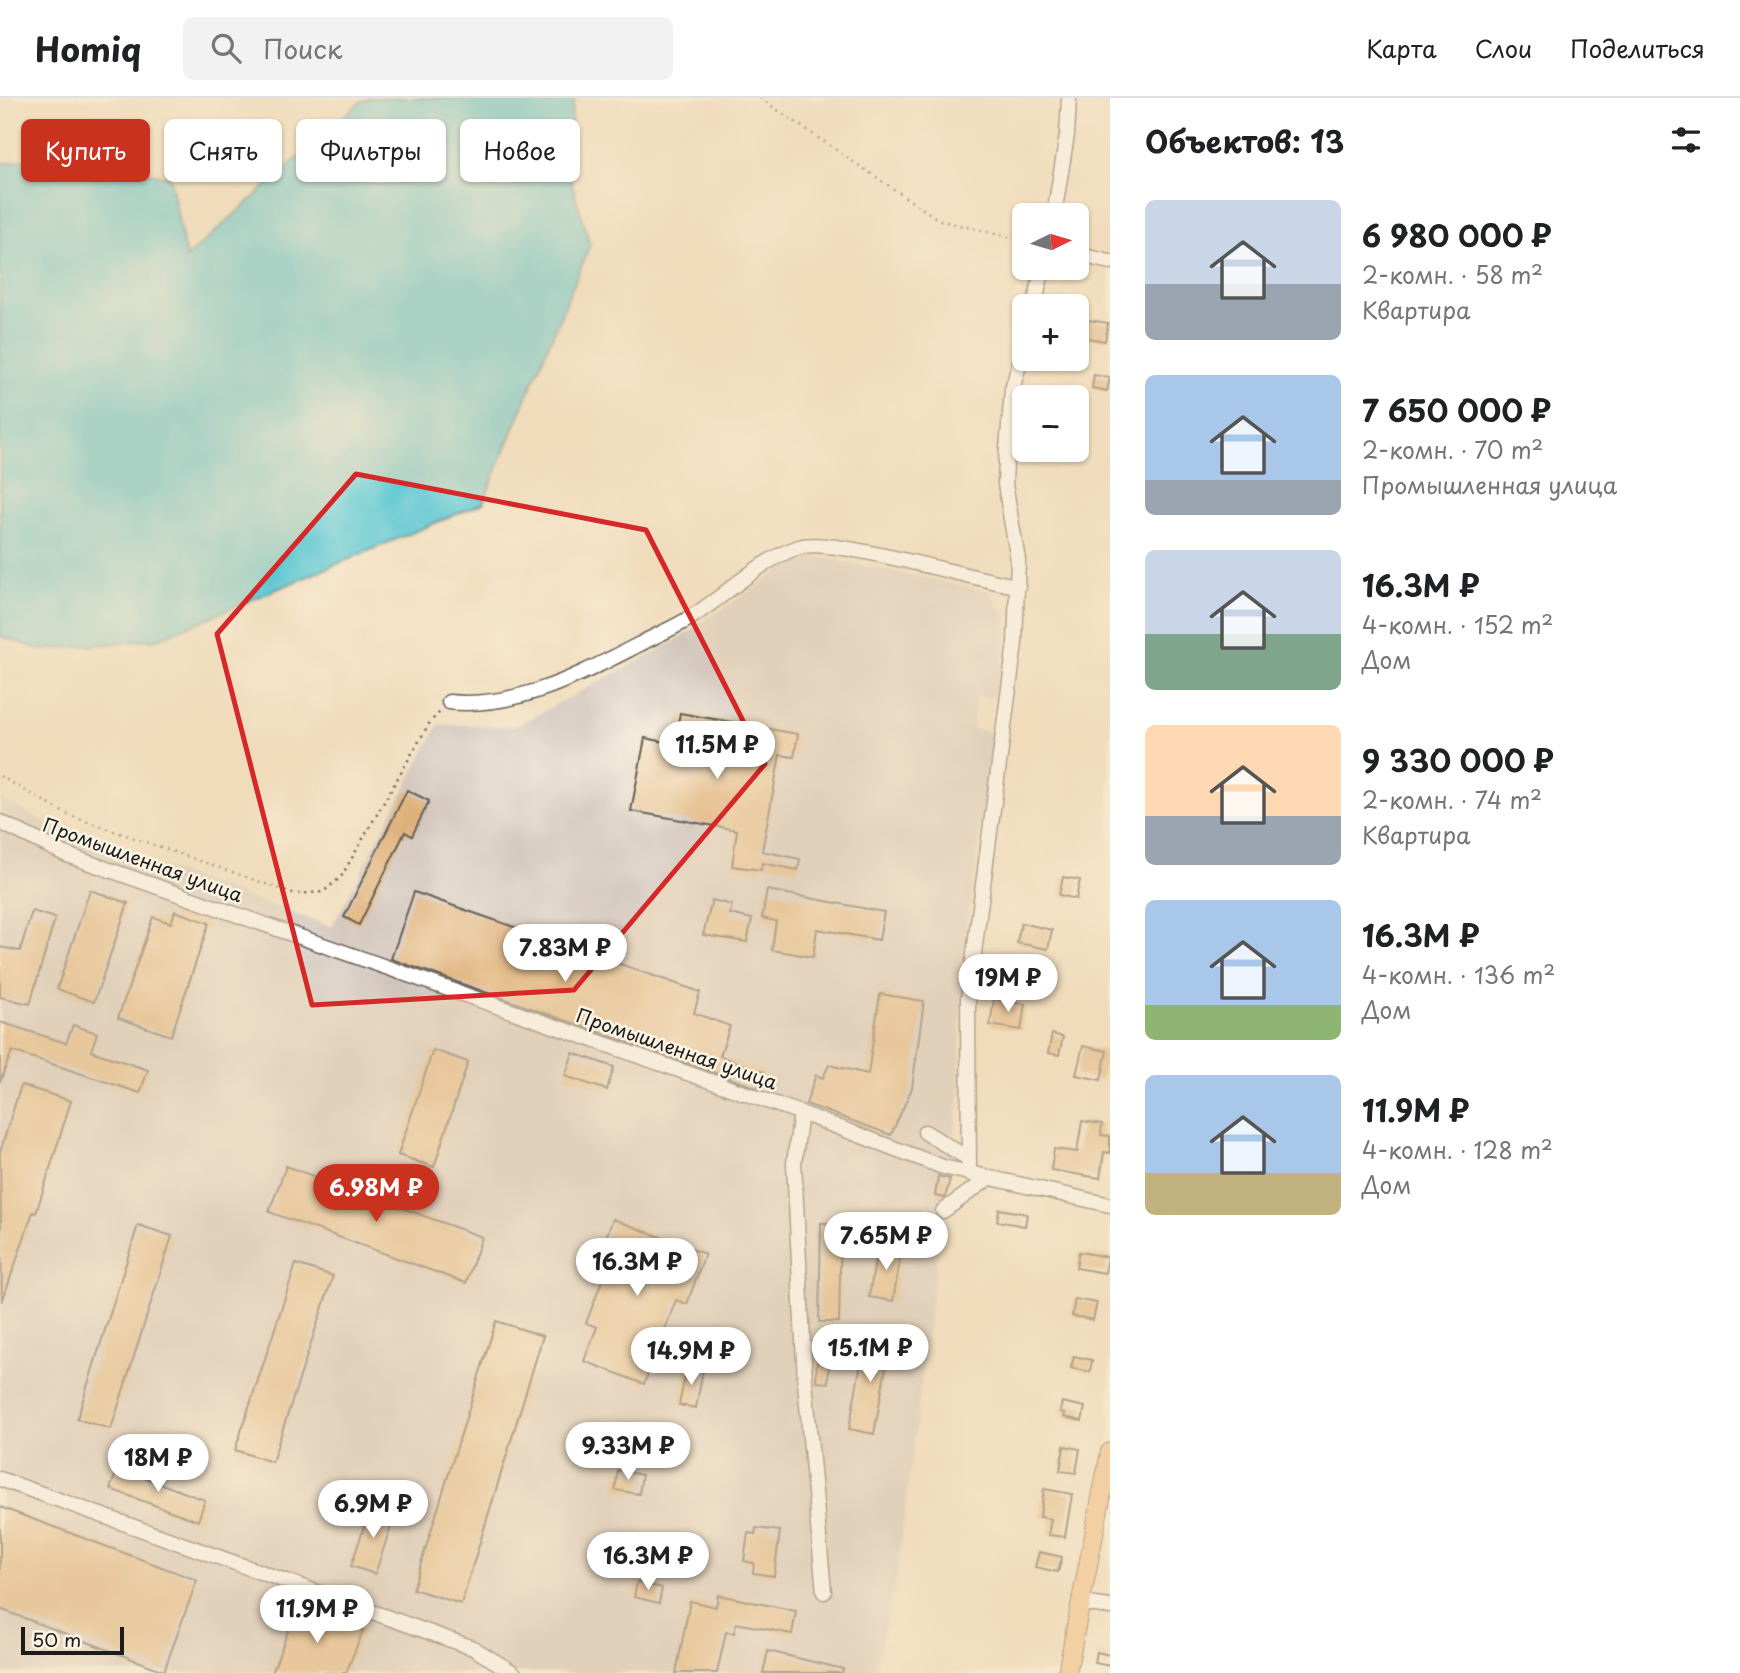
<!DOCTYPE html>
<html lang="ru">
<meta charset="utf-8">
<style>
body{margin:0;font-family:"Playpen Sans",sans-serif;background:#f2f2f2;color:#202124;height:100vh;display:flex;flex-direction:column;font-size:26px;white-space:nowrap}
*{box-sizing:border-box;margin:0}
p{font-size:23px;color:#757577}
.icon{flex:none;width:38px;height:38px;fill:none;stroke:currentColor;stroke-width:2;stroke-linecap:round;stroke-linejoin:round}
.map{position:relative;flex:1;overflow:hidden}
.side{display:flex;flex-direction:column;background:#fff;width:630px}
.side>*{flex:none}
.guide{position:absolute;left:21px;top:21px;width:665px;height:63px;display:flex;gap:14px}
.needle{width:46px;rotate:85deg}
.buttons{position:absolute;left:1012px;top:105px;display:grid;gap:14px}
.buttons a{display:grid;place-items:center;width:77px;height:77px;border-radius:10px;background:#fff;box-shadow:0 2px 5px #0004;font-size:35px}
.scale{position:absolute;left:21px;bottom:18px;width:103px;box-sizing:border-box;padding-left:7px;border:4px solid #1c1c1c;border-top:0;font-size:19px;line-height:24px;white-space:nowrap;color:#1c1c1c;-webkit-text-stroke:5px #fcf5e5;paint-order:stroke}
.price{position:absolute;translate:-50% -60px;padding:0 16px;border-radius:24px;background:#fff;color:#222;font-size:23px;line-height:46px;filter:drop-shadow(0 2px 4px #0008)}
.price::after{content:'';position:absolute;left:50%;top:42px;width:21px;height:16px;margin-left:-10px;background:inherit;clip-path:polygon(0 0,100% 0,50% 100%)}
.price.current{background:#c8321e;color:#fff}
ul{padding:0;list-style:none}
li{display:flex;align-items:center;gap:21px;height:175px;padding:0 35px}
li span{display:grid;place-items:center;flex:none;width:196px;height:140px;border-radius:10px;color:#555}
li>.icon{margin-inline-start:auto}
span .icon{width:84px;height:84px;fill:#fffc;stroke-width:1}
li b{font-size:30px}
h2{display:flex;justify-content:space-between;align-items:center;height:84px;padding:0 35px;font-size:30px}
.pill{padding:0 24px;border-radius:10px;background:#fff;box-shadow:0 2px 5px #0004;font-size:24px;line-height:63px}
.pill.current{background:#c8321e;color:#fff}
header{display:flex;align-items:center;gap:42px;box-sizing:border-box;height:98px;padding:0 35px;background:#fff;border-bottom:2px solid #e0e0e0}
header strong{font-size:33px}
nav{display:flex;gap:38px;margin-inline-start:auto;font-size:24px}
.search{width:490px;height:63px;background:#f2f2f2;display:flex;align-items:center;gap:18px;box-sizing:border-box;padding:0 24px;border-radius:10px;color:#757577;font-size:26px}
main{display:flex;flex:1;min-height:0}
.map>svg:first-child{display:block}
.industrial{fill:#cec1b9}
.water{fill:#59c6d1;stroke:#3a7176;stroke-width:2}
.building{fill:#deae75}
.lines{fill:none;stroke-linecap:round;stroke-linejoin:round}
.minor-casing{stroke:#665f54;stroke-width:17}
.major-casing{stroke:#665f54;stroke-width:20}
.path{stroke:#665f54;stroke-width:2.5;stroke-dasharray:2 5;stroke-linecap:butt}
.minor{stroke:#fff;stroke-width:14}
.major{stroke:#f7be88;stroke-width:18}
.marked{fill:none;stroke:#d62828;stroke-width:5;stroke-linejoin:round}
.labels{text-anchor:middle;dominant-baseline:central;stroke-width:5;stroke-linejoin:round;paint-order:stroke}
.street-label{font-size:19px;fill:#1c1c1c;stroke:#fcf5e5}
</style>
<header>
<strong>Homiq</strong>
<div class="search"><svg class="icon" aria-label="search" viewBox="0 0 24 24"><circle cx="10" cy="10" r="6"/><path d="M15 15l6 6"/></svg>Поиск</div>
<nav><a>Карта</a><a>Слои</a><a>Поделиться</a></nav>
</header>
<main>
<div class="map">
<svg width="1110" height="1575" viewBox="0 0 1110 1575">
<rect width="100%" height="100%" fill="#fcf5e5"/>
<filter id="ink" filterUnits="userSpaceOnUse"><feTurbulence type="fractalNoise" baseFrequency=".0143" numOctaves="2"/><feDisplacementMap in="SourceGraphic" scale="14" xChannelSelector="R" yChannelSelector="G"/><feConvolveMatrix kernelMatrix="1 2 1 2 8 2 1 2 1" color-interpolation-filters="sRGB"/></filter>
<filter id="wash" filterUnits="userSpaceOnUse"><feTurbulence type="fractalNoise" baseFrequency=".00686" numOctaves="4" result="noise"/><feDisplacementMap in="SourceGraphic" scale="28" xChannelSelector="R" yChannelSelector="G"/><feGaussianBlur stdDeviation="1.57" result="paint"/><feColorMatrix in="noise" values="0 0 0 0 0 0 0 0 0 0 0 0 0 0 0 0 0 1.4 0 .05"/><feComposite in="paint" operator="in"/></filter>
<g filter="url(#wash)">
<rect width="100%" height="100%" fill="#f0dcbb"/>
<polygon class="industrial" points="805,456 990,493 1008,519 997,600 976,597 972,631 995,634 962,863 959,995 954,1048 941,1124 897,1479 874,1575 0,1575 0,700 66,735 332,829 439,626 514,629 672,545"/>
<polygon class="water" points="371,0 574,0 566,66 590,147 483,405 158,541 41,552 0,538 0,66 55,56 170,79 186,160 360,4"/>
<g id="blocks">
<g class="building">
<polygon points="1076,220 1108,225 1105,243 1076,238"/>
<polygon points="1094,277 1110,280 1107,293 1092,290"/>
<polygon points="680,615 798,636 794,659 780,657 762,753 800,761 798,772 762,765 761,772 732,768 737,732 631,713 645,640 674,646"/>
<polygon points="407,692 429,703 412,738 405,734 359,827 344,819"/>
<polygon points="1063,779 1080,782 1076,801 1059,797"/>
<polygon points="90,792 128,805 94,904 57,891"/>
<polygon points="767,792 884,814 879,842 817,831 813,859 772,852 776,823 762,820"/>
<polygon points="414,794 700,894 694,915 730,928 720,958 764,974 758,990 391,861"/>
<polygon points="712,802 732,807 730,816 752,821 747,844 703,837"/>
<polygon points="32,813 55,820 30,906 0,899 0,849 20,853"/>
<polygon points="175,813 209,825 171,938 118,920 153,819 171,825"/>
<polygon points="1021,825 1052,832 1048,851 1017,845"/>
<polygon points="880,896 924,903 912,990 891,1037 806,1006 816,977 823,980 829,967 868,976"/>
<polygon points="994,901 1025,906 1021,932 990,927"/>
<polygon points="0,924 66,945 73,927 97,935 91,953 148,972 140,995 12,953 0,984"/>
<polygon points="1052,936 1063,939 1059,957 1048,955"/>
<polygon points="1083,948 1107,953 1101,982 1076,977"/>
<polygon points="433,952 468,964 434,1069 398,1057"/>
<polygon points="573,955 614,969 607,992 565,978"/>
<polygon points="21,987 71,1003 36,1115 33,1114 2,1204 0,1054"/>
<polygon points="1082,1023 1102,1026 1101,1037 1110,1038 1110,1055 1104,1054 1100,1080 1051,1072 1054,1051 1077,1054"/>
<polygon points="286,1068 482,1139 466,1185 269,1114"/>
<polygon points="938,1078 950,1081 945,1100 935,1098"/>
<polygon points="999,1111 1027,1116 1025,1128 997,1123"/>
<polygon points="613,1121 705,1156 687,1206 676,1202 644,1286 584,1263 597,1229 586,1225 605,1175 594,1171"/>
<polygon points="821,1125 841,1125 839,1224 819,1224"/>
<polygon points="138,1127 172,1138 111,1331 77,1321"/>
<polygon points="878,1145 902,1149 893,1203 869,1199"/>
<polygon points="1079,1154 1108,1159 1105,1175 1076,1170"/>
<polygon points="296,1166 333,1178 272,1364 235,1352"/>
<polygon points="1075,1201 1097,1205 1093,1222 1072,1218"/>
<polygon points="496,1223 543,1238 461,1506 413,1491"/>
<polygon points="866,1237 891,1242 874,1336 849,1331"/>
<polygon points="1074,1258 1092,1262 1090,1274 1071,1270"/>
<polygon points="817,1262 829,1262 828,1285 816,1284"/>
<polygon points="687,1268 703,1272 696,1310 679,1307"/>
<polygon points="1062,1304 1085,1309 1082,1323 1064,1319 1065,1315 1060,1314"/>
<polygon points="1064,1348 1080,1351 1076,1375 1060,1373"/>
<polygon points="118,1370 205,1402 198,1423 110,1391"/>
<polygon points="618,1372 642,1377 639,1396 615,1392"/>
<polygon points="1044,1391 1072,1396 1065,1439 1048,1437 1051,1421 1040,1419"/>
<polygon points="371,1408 395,1416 375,1476 351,1468"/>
<polygon points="0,1409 197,1482 164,1573 0,1511"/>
<polygon points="756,1430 780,1433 774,1478 753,1475 754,1465 744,1463 748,1435 755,1436"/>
<polygon points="1039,1454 1062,1459 1058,1474 1035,1469"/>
<polygon points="637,1484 662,1490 659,1505 634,1499"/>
<polygon points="718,1497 796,1513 792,1536 736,1525 734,1535 726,1534 717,1575 676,1575 690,1503 716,1509"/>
<polygon points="298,1507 363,1532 346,1575 272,1575"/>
<polygon points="768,1553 843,1571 842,1575 763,1575"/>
<polygon points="1097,1554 1110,1557 1110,1568 1095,1565"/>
</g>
</g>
</g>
<g filter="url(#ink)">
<use href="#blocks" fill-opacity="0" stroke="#665f54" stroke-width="2"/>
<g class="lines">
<defs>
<g id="minor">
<polyline points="1054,117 1067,37 1069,0"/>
<polyline points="1076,156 1110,164"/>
<polyline points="1034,208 1043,170"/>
<path d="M449 604C518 611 581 576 640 546 658 536 679 528 696 516 728 495 762 461 799 449 832 438 973 482 1018 488"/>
<polyline points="0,724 67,757 801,1015 943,1069 1110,1107"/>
<polyline points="801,1015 794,1065 805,1284 824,1494"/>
<polyline points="925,1034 969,1061"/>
<polyline points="969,1076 968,900 1015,545 1018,462 1005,386 1006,362 1012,292 1024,249"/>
<polyline points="943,1113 989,1080"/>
<polyline points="0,1381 473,1550 514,1575"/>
<polyline points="1081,1505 1110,1509"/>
</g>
<polyline id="major" points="1067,1575 1110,1354"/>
</defs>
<use href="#minor" class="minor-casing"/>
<use href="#major" class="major-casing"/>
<g class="path">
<polyline points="760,0 939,122 1024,143"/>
<polyline points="0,678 68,717 295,796 323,794 341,779 430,624 440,614"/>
</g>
<use href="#minor" class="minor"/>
<use href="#major" class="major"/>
</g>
</g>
<path d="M0 0H1110V1575H0ZM356 376 646 432 765 666 574 892 312 907 217 536Z" fill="#f0dcbb" fill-opacity=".55" fill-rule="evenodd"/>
<path class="marked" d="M356 376 646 432 765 666 574 892 312 907 217 536Z"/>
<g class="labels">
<g class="street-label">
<text transform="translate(143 761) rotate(20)">Промышленная улица</text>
<text transform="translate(677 950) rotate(19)">Промышленная улица</text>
</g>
</g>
</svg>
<div class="buttons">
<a><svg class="needle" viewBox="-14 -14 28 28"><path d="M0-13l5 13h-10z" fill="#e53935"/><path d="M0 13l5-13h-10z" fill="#757577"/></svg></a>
<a>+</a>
<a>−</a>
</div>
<div class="scale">50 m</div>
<b class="price" style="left:717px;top:683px">11.5M ₽</b>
<b class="price" style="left:565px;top:886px">7.83M ₽</b>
<b class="price" style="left:1008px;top:916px">19M ₽</b>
<b class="price current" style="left:376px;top:1126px">6.98M ₽</b>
<b class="price" style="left:886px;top:1174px">7.65M ₽</b>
<b class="price" style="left:637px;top:1200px">16.3M ₽</b>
<b class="price" style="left:870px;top:1286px">15.1M ₽</b>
<b class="price" style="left:691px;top:1289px">14.9M ₽</b>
<b class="price" style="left:628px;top:1384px">9.33M ₽</b>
<b class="price" style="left:158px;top:1396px">18M ₽</b>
<b class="price" style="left:373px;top:1442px">6.9M ₽</b>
<b class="price" style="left:648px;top:1494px">16.3M ₽</b>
<b class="price" style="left:317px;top:1547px">11.9M ₽</b>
<div class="guide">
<a class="pill current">Купить</a>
<a class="pill">Снять</a>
<a class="pill">Фильтры</a>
<a class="pill">Новое</a>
</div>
</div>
<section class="side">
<h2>Объектов: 13<svg class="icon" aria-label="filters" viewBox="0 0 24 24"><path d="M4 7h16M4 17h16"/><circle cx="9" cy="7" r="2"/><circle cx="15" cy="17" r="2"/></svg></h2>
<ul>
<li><span style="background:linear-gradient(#c9d6e8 60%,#9aa5b1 0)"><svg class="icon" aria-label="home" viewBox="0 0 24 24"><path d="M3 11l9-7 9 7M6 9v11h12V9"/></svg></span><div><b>6 980 000 ₽</b><p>2-комн. · 58 m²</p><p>Квартира</p></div></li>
<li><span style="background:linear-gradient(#a9c7e8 75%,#9aa5b1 0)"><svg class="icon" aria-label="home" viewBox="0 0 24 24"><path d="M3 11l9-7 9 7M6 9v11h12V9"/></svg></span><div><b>7 650 000 ₽</b><p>2-комн. · 70 m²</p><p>Промышленная улица</p></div></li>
<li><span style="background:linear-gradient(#c9d6e8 60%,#7fa58c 0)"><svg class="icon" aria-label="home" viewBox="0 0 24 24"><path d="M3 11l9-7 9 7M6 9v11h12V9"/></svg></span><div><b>16.3M ₽</b><p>4-комн. · 152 m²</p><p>Дом</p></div></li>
<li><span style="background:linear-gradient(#ffd9b3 65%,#9aa5b1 0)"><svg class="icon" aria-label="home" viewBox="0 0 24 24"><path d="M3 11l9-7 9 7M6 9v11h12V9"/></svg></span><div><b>9 330 000 ₽</b><p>2-комн. · 74 m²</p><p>Квартира</p></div></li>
<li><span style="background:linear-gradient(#a9c7e8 75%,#8fb573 0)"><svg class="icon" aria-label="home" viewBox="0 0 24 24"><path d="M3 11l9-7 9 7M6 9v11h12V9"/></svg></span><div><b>16.3M ₽</b><p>4-комн. · 136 m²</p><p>Дом</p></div></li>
<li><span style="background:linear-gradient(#a9c7e8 70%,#c2b280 0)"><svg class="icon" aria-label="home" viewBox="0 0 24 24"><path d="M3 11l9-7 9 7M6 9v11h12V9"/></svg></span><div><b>11.9M ₽</b><p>4-комн. · 128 m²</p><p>Дом</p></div></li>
</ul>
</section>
</main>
